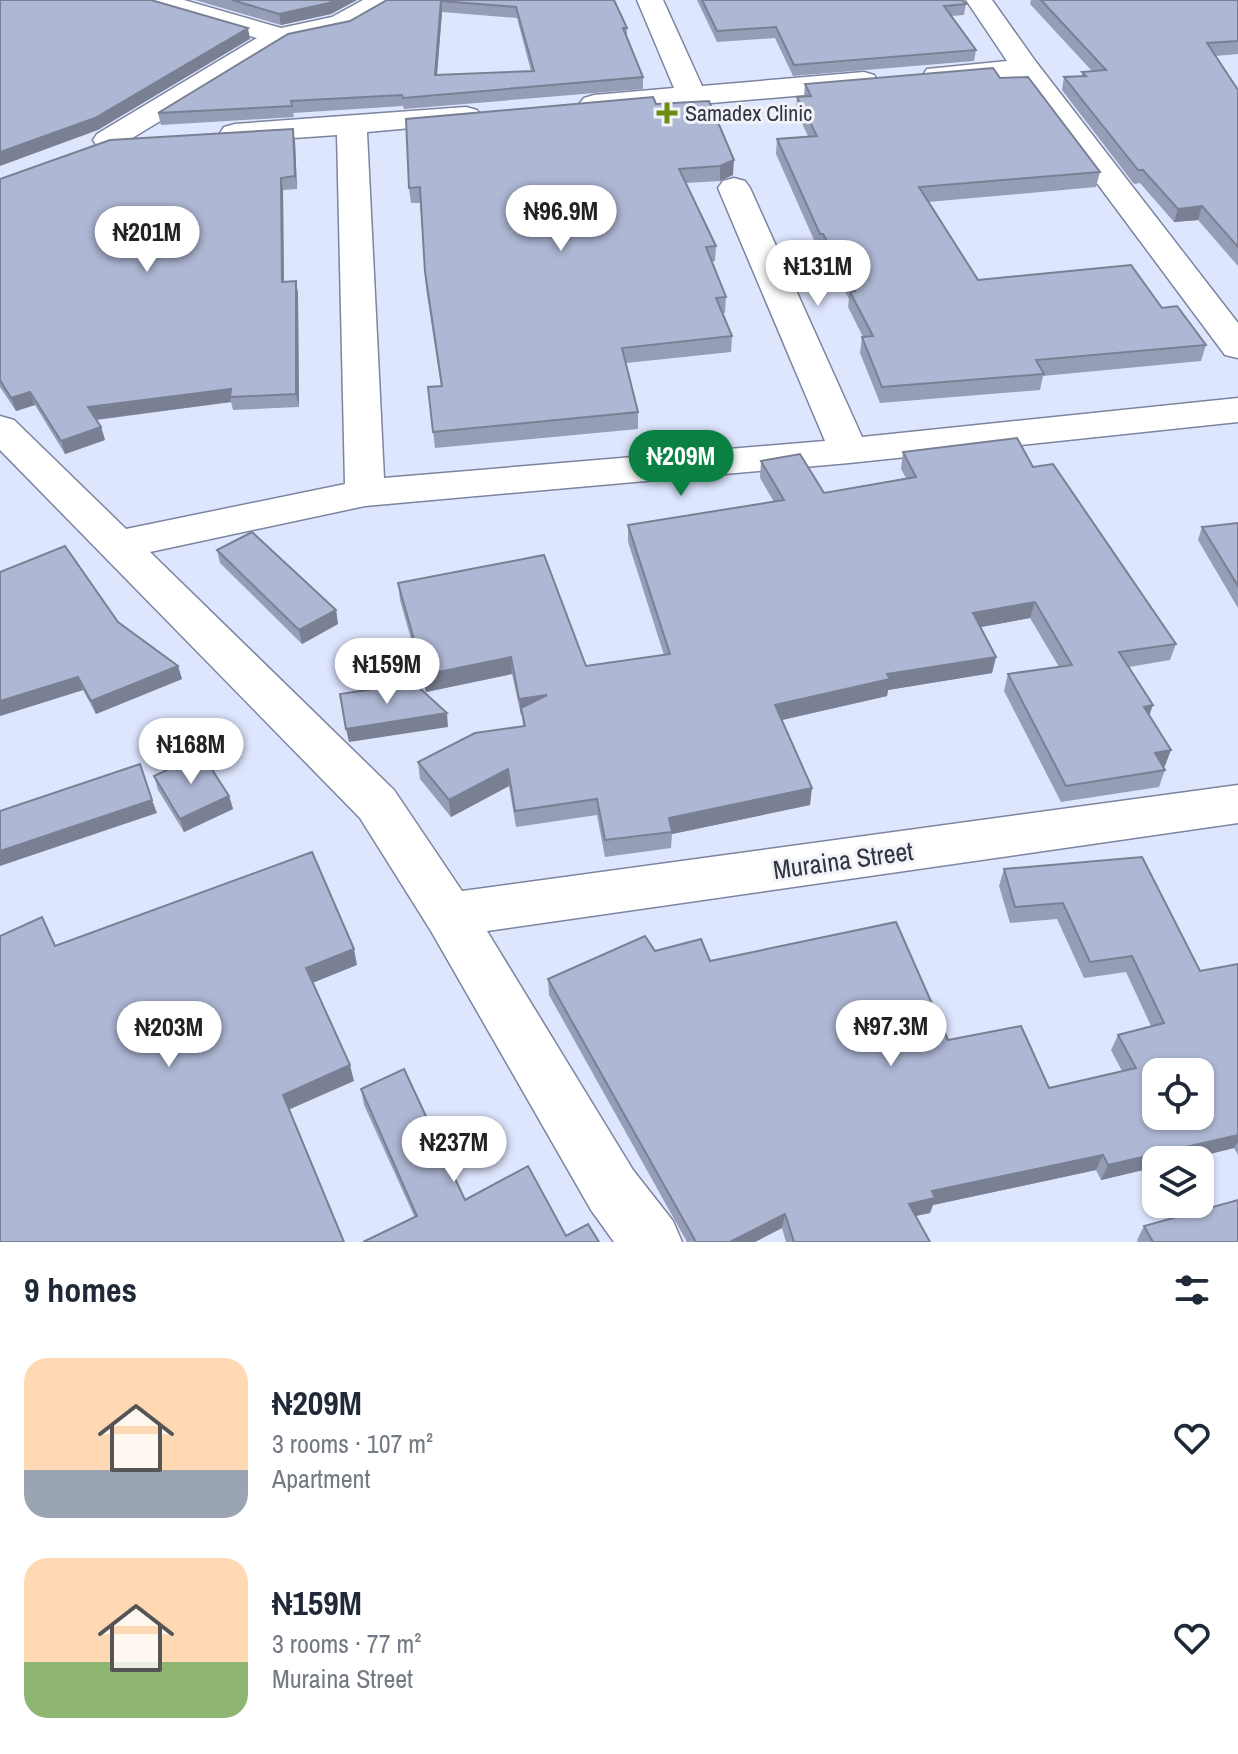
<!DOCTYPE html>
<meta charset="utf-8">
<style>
body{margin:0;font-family:"Archivo Narrow",sans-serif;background:#f2f2f3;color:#1f2937;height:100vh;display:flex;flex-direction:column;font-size:30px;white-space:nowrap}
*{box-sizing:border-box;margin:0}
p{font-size:26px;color:#747a83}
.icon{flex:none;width:44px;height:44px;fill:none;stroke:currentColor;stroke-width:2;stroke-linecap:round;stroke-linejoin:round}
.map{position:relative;height:1242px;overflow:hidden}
.details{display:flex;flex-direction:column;background:#fff;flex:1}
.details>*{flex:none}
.controls{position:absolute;left:1142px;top:1058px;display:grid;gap:16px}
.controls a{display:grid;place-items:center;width:72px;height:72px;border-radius:16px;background:#fff;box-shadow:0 2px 6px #0004;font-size:40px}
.price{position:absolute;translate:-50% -68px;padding:0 18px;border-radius:28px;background:#fff;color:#222;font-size:26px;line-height:52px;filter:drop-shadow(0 2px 4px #0008)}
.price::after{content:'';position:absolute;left:50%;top:48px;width:24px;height:18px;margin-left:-12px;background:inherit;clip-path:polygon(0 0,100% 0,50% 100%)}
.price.selected{background:#0b8043;color:#fff}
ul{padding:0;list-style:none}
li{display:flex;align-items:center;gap:24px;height:200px;padding:0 24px}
li span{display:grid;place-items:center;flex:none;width:224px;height:160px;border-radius:24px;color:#555}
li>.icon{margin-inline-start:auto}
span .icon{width:96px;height:96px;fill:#fffc;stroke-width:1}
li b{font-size:34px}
h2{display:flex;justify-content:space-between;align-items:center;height:96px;padding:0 24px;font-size:34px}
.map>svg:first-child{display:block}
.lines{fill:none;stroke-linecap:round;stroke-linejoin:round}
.minor-casing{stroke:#7c849f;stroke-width:3}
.minor{fill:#fff;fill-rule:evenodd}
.wall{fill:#969db6;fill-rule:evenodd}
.shaded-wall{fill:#7a8094}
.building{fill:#aeb7d4;stroke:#7a8094;stroke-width:2;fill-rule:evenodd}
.poi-dot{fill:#6c8d12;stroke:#f1f3f9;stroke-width:3}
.labels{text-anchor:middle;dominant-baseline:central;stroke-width:6;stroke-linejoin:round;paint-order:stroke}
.far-poi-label{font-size:22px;fill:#323541;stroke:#f1f3f9;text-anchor:start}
.street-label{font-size:26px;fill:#323541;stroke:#f1f3f9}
</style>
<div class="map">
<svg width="1238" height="1242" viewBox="0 0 1238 1242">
<rect width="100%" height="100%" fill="#dee6fe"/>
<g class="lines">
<defs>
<g id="minor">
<polygon points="142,0 184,0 281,28 332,17 363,0 395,0 391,6 350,30 289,43 119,146 108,149 97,146 93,140 97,134 257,38 146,6"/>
<polygon points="637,0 663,0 702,86 864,72 874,75 878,81 874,87 864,90 594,113 584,110 579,104 584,98 594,95 674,88"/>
<polygon points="966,0 992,0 1036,62 1238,323 1238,358 1225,355 1018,77 937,84 927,81 923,75 927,69 1007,61"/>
<polygon points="466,107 477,110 481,116 477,122 367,132 384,478 825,441 718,188 723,181 734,178 745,181 750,188 862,437 1238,398 1238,422 849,463 365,506 150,552 394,790 462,891 1238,785 1238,823 487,931 633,1170 673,1221 682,1242 614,1242 591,1210 431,931 360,818 0,450 0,416 14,420 126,529 345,484 337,135 235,142 224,139 220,133 224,127 235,124"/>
</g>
</defs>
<use href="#minor" class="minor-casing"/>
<use href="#minor" class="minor"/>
</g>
<g class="wall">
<polygon points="195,0 357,0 331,14 281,25"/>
<path d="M387 0H614L627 28V37L643 77V89L404 109 403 106 293 113 294 117 161 125 158 113 350 21ZM442 12 517 18 531 71 437 75Z"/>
<polygon points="697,0 962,0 966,4 964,15 951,16 976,50 974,61 793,76 775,38 717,42"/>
<polygon points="1031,0 1238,0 1238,54 1215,56 1238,90 1238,266 1198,220 1174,222 1140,183 1134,184 1062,90 1064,77 1082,76 1082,72 1092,71 1030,4"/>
<polygon points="1000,78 1100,172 1096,187 928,202 978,280 1162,308 1206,345 1201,361 1043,376 1040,390 880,403 860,353 862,337 863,337 848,307 849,299 822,249 818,249 776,154 777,139 808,136 796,111 797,97 804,96 805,84"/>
<polygon points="656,104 733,175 720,181 686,183 716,246 715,261 712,262 726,297 725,313 723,313 732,336 731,352 626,363 638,412 638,429 435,448 428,387 441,386 426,288 420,203 411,203 409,188"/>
<polygon points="295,141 297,189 283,190 284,282 296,281 298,294 299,407 233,410 231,402 97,420 101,427 105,440 65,454 35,405 16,411 0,387 0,179"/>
<polygon points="903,452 1033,467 1176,644 1170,660 1129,667 1149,715 1165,766 1163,767 1165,770 1159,787 1061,802 1004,691 1008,674 1059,667 1030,618 981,627 996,657 992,673 888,690 887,696 782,720 810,805 672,834 671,848 605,857 597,815 516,827 509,786 451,817 420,779 418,762 523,726 522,715 521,715 512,674 426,692 400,600 398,583 586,666 664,655 628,542 628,525 774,502 760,478 761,461 824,493 906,478 901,469"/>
<polygon points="1238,523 1238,608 1198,540 1202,527"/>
<polygon points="217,550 336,610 338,624 302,644 220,563"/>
<polygon points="118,622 178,666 182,679 96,714 83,690 0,716"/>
<polygon points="154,776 229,796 233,809 184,832 158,790"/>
<polygon points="1004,869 1200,971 1238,964 1238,1155 1234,1148 1185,1160 1156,1160 1156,1167 1101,1180 1096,1170 933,1205 930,1213 916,1216 930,1242 786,1242 782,1228 755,1242 687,1242 549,995 548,979 655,951 710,961 948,1040 1049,1088 1122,1071 1111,1050 1118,1035 1151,1026 1126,972 1084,978 1057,919 1010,923 999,886"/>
<polygon points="361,1089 465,1200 566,1236 415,1218 364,1105"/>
<polygon points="1144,1226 1238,1242 1138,1242 1137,1240"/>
</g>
<g class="shaded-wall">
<polygon points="335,0 357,0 331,14 281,25 279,14"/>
<polygon points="441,1 442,12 436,87 435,75"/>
<polygon points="248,28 250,39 98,130 0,166 0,152"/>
<polygon points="293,129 295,141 297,189 295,176"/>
<polygon points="734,160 733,175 720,181 720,166"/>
<polygon points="281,178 283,190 284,295 282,282"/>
<polygon points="1202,206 1198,220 1174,222 1178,209"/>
<polygon points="296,281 298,294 299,407 296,394"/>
<polygon points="231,389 230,397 231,402 92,420 88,407"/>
<polygon points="30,392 35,405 16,411 11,398"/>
<polygon points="101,427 105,440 65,454 61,441"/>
<polygon points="1035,602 1030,618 970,629 973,613"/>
<polygon points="336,610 338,624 302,644 299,630"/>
<polygon points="511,657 512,674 426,692 424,675"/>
<polygon points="996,657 992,673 888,690 887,696 773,722 775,705 887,674"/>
<polygon points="178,666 182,679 96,714 91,701"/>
<polygon points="78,677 83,690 0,716 0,701"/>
<polygon points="547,695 521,708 522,715 521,715 519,699"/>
<polygon points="1153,705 1147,722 1144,707"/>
<polygon points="447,713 448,727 349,742 346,729"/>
<polygon points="1171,750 1165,766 1148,769 1155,753"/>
<polygon points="508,769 509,786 451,817 449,800"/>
<polygon points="812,788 810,805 672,834 669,818"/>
<polygon points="229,796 233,809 184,832 180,819"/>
<polygon points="152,800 157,813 0,866 0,851"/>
<polygon points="354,949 357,965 310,984 306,968"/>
<polygon points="350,1065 354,1081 288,1110 283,1095"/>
<polygon points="1238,1135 1238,1142 1234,1148 1185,1160 1156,1160 1156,1167 1101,1180 1108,1165"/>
<polygon points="1103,1155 1096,1170 933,1205 930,1213 905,1218 909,1204 932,1191"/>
<polygon points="785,1214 782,1228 755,1242 730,1242"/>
</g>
<g class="building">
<polygon points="0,0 151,0 248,28 95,118 0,152"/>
<polygon points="232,0 335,0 329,3 279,14"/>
<path d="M387 0H614L627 28H623L643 77 403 98 402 95 291 101 292 106 158 113 288 34 350 21ZM441 1 516 7 534 71 435 75Z"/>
<polygon points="702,0 962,0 966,4 944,6 976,50 794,65 776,27 717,31"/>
<polygon points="1041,0 1238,0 1238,41 1207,43 1238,90 1238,247 1202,206 1178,209 1143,170 1138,170 1064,77 1086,76 1082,72 1106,70"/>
<polygon points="993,68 1000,78 1028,77 1100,172 919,187 978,280 1131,265 1162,308 1177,306 1206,345 1036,360 1044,374 882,387 862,337 873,336 850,292 855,291 823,234 820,234 777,139 817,136 797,97 811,96 805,84"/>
<polygon points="653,97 656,104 709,101 734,160 720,166 679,169 716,246 706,247 726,297 716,298 732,336 622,348 638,412 433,432 428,387 442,386 425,272 420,187 409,188 406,119"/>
<polygon points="293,129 295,176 281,178 282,282 296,281 296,394 230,397 231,389 88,407 101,427 61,441 30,392 11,398 0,380 0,179 110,140"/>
<polygon points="1017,438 1033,467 1053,464 1176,644 1119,652 1153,705 1144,707 1171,750 1155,753 1165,770 1066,786 1008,674 1072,665 1035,602 973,613 996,657 887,674 890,679 775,705 812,788 669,818 672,832 605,840 597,799 515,811 508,769 449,800 418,762 475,733 525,726 521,708 547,695 519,699 511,657 424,675 398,583 544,555 586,666 670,654 628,525 784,500 761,461 800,454 824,493 916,477 903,452"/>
<polygon points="1238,523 1238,586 1202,527"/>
<polygon points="252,532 336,610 299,630 217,550"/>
<polygon points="65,546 118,622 178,666 91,701 78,677 0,701 0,572"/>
<polygon points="414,683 447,713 346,729 340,694"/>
<polygon points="202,754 229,796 180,819 154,776"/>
<polygon points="140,764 152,800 0,851 0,811"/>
<polygon points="312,852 354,949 306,968 350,1065 283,1095 344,1242 0,1242 0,936 42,917 55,946"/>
<path d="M1142 857 1200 971 1238 964V1135L1108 1165 1103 1155 932 1191 935 1198 909 1204 930 1242H794L785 1214 730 1242H696L548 979 645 936 655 951 701 939 710 961 896 922 948 1040 1021 1026 1049 1088 1136 1068 1118 1035 1164 1023 1132 956 1090 962 1063 903 1015 907 1004 869ZM1156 1072H1200V1116H1156Z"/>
<polygon points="404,1069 465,1200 528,1166 566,1236 588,1224 599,1242 363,1242 417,1216 361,1089"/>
<polygon points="1238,1200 1238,1242 1153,1242 1144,1226"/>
</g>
<path class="poi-dot" d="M663 101h8v8h8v8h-8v8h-8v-8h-8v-8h8z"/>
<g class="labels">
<g class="far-poi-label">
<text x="685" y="113">Samadex Clinic</text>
</g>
<g class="street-label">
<text transform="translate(843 860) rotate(-8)">Muraina Street</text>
</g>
</g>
</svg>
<div class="controls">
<a><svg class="icon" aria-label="locate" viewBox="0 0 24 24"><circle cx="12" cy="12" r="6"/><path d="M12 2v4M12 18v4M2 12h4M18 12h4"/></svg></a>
<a><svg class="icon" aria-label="layers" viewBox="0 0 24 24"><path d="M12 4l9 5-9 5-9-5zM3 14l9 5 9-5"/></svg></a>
</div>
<b class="price" style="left:561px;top:253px">₦96.9M</b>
<b class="price" style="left:147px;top:274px">₦201M</b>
<b class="price" style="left:818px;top:308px">₦131M</b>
<b class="price selected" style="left:681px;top:498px">₦209M</b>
<b class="price" style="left:387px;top:706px">₦159M</b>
<b class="price" style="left:191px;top:786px">₦168M</b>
<b class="price" style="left:891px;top:1068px">₦97.3M</b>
<b class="price" style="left:169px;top:1069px">₦203M</b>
<b class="price" style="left:454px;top:1184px">₦237M</b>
</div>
<section class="details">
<h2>9 homes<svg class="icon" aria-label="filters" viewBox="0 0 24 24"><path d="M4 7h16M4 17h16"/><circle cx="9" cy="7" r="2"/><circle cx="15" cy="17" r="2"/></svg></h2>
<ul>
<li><span style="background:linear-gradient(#ffd9b3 70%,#9aa5b1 0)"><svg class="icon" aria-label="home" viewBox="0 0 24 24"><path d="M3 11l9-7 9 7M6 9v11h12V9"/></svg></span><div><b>₦209M</b><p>3 rooms · 107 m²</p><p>Apartment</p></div><svg class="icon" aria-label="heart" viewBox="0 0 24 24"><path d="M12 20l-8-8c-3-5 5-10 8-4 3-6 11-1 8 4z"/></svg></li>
<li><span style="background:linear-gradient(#ffd9b3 65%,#8fb573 0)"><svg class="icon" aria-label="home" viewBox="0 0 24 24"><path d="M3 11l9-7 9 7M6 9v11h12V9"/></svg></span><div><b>₦159M</b><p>3 rooms · 77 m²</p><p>Muraina Street</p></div><svg class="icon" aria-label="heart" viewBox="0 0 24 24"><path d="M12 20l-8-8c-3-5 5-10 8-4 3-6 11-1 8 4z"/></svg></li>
</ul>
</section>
